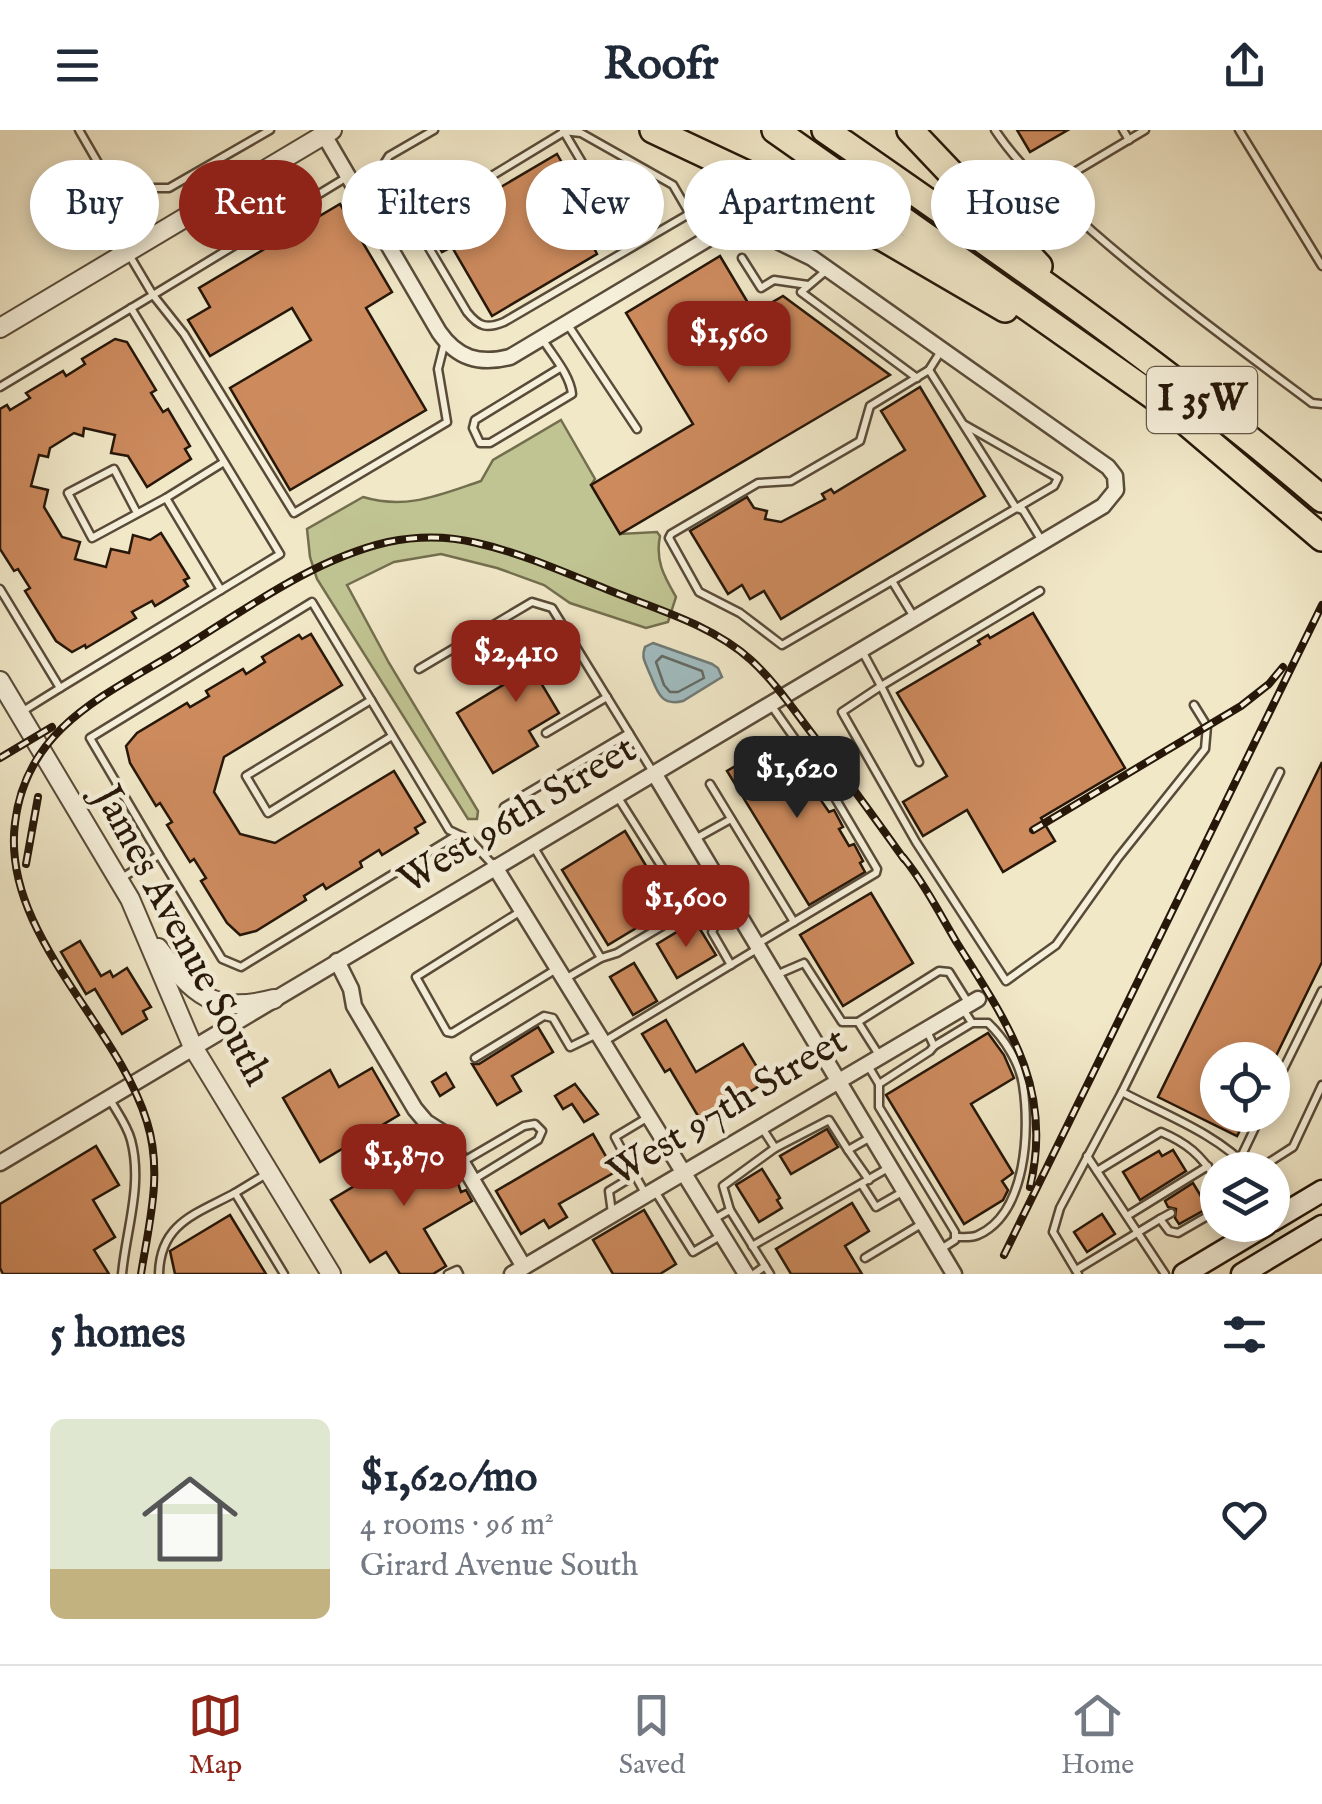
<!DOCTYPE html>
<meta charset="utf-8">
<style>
body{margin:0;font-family:"IM FELL English",serif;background:#f6f6f7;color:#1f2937;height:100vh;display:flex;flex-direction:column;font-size:38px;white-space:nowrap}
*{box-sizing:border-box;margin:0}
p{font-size:32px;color:#747a83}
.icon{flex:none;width:55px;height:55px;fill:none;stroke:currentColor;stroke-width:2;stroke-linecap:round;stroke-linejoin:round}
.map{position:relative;height:1144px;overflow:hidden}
.sheet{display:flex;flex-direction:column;background:#fff;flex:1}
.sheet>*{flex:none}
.banner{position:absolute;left:30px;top:30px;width:1262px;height:90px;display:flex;gap:20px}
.buttons{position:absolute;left:1200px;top:912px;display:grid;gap:20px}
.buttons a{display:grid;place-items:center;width:90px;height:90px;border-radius:50%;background:#fff;box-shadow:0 5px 15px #0003;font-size:50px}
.price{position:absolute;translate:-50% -85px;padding:0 22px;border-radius:20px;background:#8f2418;color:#fff;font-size:32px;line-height:65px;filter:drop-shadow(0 2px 5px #0008)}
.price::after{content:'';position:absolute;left:50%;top:60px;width:30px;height:22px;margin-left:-15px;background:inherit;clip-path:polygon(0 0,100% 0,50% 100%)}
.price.current{background:#222;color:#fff}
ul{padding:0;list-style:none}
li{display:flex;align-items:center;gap:30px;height:250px;padding:0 50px}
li+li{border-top:2px solid #e0e1e3}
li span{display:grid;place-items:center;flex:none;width:280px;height:200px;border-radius:15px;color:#555}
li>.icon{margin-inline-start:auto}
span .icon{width:120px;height:120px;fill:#fffc;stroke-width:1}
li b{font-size:42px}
h2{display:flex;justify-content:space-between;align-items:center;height:120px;padding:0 50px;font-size:42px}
.pill{padding:0 35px;border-radius:45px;background:#fff;box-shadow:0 5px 15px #0003;font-size:35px;line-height:90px}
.pill.current{background:#8f2418;color:#fff}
header{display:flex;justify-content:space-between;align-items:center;height:130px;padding:0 50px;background:#fff;font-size:45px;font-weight:700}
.tab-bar{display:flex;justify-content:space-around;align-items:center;height:140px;border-top:2px solid #e0e1e3;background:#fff;font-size:28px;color:#747a83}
.tab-bar a{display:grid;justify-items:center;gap:5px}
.tab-bar .current{color:#8f2418}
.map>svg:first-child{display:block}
.green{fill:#c0c492;stroke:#736e4e;stroke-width:2.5}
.water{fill:#a1bdc1;stroke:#707b77;stroke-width:2.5}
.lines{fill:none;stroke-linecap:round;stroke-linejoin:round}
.shore{stroke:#646a65;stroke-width:2.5}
.building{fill:#cc8a5d;stroke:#261709;stroke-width:2.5}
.service-casing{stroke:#594b39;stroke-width:11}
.minor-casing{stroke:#594b39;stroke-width:19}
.tertiary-casing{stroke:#594b39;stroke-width:22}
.secondary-casing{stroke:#261709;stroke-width:25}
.motorway-casing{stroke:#261709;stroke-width:30}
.service{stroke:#f6f0db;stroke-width:6}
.minor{stroke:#f6f0db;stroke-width:14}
.tertiary{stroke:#f6f0db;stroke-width:18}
.secondary{stroke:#f6f0db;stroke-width:20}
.motorway{stroke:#f1e8c8;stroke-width:25}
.rail-casing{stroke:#261709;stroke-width:8}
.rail{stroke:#f6f0db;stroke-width:4;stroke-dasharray:11;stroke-linecap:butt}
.labels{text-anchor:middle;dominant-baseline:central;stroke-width:9;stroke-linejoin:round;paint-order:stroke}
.shield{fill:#f6f0db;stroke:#645848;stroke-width:2.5}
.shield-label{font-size:38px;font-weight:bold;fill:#261709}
.street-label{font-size:40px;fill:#261709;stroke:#f6f0db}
</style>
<header><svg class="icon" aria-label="menu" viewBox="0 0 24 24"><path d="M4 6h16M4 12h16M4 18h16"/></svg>Roofr<svg class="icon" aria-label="share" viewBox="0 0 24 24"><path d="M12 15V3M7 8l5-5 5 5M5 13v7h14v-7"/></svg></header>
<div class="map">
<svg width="1322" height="1144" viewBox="0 0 1322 1144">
<rect width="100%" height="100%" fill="#f1e8c8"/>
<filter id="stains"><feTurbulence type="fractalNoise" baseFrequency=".002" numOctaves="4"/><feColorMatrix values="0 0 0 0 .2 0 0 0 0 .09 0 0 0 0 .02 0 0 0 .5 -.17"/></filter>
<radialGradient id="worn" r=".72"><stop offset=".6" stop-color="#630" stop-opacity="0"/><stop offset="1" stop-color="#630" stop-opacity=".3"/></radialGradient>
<path class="green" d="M561 290 595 349 591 355 620 404 657 402 660 406C655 431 664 446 676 467L668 492 646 498 570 473 544 455 497 438 441 424 394 432 347 455 389 533 478 681 477 689H468L317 449 310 427 307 399 363 367C407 380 439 365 481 351L493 330Z"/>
<path class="water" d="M653 513 712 534 718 538 722 547 683 571C659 577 657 559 649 542 645 531 641 528 645 517Z"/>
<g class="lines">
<polygon class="shore" points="662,526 702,541 704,548 678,562 670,562 664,555 656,532"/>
</g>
<g class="building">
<polygon points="1017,0 1068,0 1030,22"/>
<polygon points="557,24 603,104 593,116 597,124 492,186 452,117 442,122 433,107 443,101 435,72 448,65 460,81"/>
<polygon points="340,74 392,162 366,178 426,280 290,360 230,258 311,210 292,178 210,226 188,190 210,177 199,158 293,102 291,98 304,90 306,94"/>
<polygon points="720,126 754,183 783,166 890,245 620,404 591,355 693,294 626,183"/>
<polygon points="115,209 127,212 156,260 151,263 163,282 168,279 190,316 185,319 191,329 147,357 128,326 111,323 115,305 84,298 83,306 74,303 50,318 48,327 39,325 31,356 48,360 44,377 62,407 80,412 75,429 106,437 111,419 129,423 133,405 150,410 161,403 189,448 184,450 188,456 155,476 152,471 132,482 136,488 86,518 85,515 72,522 56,511 25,461 30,458 18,439 14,441 0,419 0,279 7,275 10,280 30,268 26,263 63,241 66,246 85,234 82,229"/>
<polygon points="920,257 985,366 781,489 764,461 750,469 742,455 728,464 690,401 747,367 754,378 767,381 765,389 781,392 825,369 822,364 831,359 834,363 905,320 881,281"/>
<polygon points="1033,483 1125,638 1041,688 1055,711 1003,742 967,680 923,706 903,672 947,646 897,563 980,514 978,511 988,505 990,508"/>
<polygon points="546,494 571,536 541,553 559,583 529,601 538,616 493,643 457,583 531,538 524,527 533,522 524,508"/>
<polygon points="311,504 342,555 224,627 214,662 240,704 275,713 394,641 425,692 415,698 418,703 382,725 379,720 360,732 362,737 326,759 323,754 304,766 306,770 256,801 240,805 227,793 201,751 206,748 194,729 190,732 167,695 172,692 160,673 156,676 130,633 126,616 137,603 187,573 190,577 209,566 206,561 243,539 246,544 265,532 262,527 299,505 302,509"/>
<polygon points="783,608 802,631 798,632 808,649 813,647 819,655 822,664 818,666 829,682 834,680 843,697 839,699 849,716 854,714 863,731 860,733 865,742 809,775 727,641"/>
<polygon points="1322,632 1322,832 1274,930 1218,930 1218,985 1248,985 1237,1006 1158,967"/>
<polygon points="625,701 671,777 608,815 562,740"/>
<polygon points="871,763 913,833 843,876 800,805"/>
<polygon points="695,791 716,825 677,848 657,814"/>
<polygon points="80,811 101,846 110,841 113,847 127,838 151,877 143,881 147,889 122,904 95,859 86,864 61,822"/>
<polygon points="634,833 657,871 633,885 610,847"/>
<polygon points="666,890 696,942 743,914 766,952 701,991 670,939 665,942 642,904"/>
<polygon points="538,897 553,922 512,946 521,961 497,975 472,934 479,934"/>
<polygon points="988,903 1004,925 1014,948 971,974 1013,1043 1002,1051 1008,1060 1003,1070 964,1094 886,965"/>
<polygon points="372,938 399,985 320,1032 283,968 330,940 339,957"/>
<polygon points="446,943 454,957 440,966 432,952"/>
<polygon points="575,954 598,984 584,992 572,974 563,979 555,966"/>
<polygon points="827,999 838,1017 791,1044 780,1026"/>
<polygon points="593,1004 615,1042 559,1074 567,1087 549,1098 544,1090 521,1104 496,1061"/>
<polygon points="427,1005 433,1014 438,1013 447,1038 452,1036 461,1062 466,1060 472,1071 424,1099 446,1136 433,1144 400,1144 386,1122 370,1132 331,1070 415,1020 416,1008"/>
<polygon points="96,1016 119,1055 93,1070 115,1107 94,1120 109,1144 3,1144 0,1138 0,1074"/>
<polygon points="1173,1020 1186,1041 1140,1070 1123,1042 1159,1021 1162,1026"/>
<polygon points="762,1039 780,1068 777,1070 782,1078 759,1092 736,1055"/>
<polygon points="1193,1053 1208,1078 1179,1094 1175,1088 1176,1079 1168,1077 1165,1071"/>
<polygon points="852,1073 869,1101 845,1116 862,1144 791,1144 776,1119"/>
<polygon points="644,1080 676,1134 660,1144 613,1144 593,1110"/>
<polygon points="1102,1084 1115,1104 1087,1122 1074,1102"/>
<polygon points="230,1085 266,1144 175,1144 170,1121"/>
</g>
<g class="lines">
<defs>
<g id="service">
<polyline points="79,0 143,111"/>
<path d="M434 0 389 26 384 34V42L467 182C479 197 487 199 504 192L689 84"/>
<path d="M995 0C1021 39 1057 70 1092 101 1162 162 1237 217 1312 273L1322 274"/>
<polyline points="1123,0 1129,10"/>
<polyline points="1239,0 1322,136"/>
<polyline points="563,1 581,3 673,55 705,110"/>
<polyline points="347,47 153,165 184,204 294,383 447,292 438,239 445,211"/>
<polyline points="1046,59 1145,0"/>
<polyline points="118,67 144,58 169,58 270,0"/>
<polyline points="386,109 427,84 428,68 448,57 462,64 564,2 632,117"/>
<polyline points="742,128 761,158 774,150 808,155"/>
<polyline points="828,139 801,162 917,248"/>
<polyline points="568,195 637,299"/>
<path d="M543 210C553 226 570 245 572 264L490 313H480L473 298 475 290 560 238"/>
<polyline points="929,240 1016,378 1023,380 1042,411"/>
<polyline points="0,257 153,165 128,123"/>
<polyline points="166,368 221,460"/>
<polyline points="136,381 114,339 68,363 92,408 166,368 224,332"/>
<polyline points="892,451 782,515 740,483 699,462 669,408 671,404 758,353 791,351 860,311 870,276 929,240 941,221"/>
<polyline points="0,459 60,558 280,424 131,178"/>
<polyline points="914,487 892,451 1054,356 1058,348 965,295"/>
<polyline points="861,519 881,556 1040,461"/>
<polyline points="419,539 532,472 552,478 653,642"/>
<polyline points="371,570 246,646 268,683 392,606"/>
<polyline points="23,581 60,558"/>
<polyline points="546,603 607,567"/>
<polyline points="919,632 881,556 842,582 916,712 1006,851 1056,815 1118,728 1205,619 1207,596 1194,575"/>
<polyline points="710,654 794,792"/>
<polyline points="504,677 629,603"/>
<polyline points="695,709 731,689"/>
<polyline points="533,716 601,828 617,823 689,780 617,666"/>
<polyline points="159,725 222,829 241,837 457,705"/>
<polyline points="120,749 159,725 90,608 312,472 449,700 470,710 494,736"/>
<polyline points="521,781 416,847 447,902 452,903 558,838"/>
<polyline points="757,814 876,743 877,739 828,656 771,575"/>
<polyline points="731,835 712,802 715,796 736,784"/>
<polyline points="776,845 804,833 842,892 858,892 879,925"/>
<polyline points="565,849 601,828"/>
<polyline points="858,892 939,841 949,842 969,874"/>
<polyline points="605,911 757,819"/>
<polyline points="934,916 972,893 963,879"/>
<polyline points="475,928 544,886 553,888 570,917 597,904"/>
<polyline points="867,934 879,954 879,977 955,1102 955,1110 941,1119"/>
<polyline points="879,954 930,921 934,916 927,901"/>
<polyline points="1122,962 1280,642"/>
<polyline points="1272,962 1322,861"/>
<path d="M109 968C117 982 127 995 131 1010 143 1055 126 1100 122 1144"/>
<polyline points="775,1018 829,990 848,1020 871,1007"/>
<polyline points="848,1020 869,1050"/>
<polyline points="1087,1026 1165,1144"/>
<polyline points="1240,1029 1261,985"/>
<polyline points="464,1031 524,996 535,994 542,1001 538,1010 473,1050"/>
<polyline points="1230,1040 1243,1032"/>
<polyline points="1257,1040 1293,1017 1322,955"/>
<path d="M1097 1041 1161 1002C1187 1013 1201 1025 1216 1049"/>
<polyline points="268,1043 235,1063 284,1144"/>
<polyline points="635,1045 615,1007 650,986"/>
<polyline points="1216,1048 1212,1058 1218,1067"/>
<polyline points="862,1055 876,1077 904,1061"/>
<polyline points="655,1061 693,1122 722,1105"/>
<polyline points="730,1080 723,1056 775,1018 762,998"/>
<polyline points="612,1083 609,1061 635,1045 646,1065"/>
<polyline points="1127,1086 1208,1036"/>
<polyline points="714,1089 730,1080 770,1144"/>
<polyline points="1160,1089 1171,1083"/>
<path d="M955 1107C961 1107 973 1108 978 1105 1027 1083 1030 999 1023 955 1020 933 1004 908 988 893H972"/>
<polyline points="752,1116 890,1037"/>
<polyline points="865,1128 923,1093"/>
<polyline points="1076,1140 1160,1089 1169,1101 1178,1103 1218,1080"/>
<path d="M159 1144C160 1093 196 1084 235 1063"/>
<polyline points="448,1144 457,1140 459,1144"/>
<polyline points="754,1144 765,1136"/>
<path d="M1078 1144 1053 1102 1060 1078 1122 962C1163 984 1218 1004 1250 1040"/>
</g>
<g id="minor">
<polyline points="654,643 954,1144"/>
<polyline points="495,737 746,1144"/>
<polyline points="337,831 351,859 354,876 415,979 426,992 445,1004 524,1137"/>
<path d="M0 1033 1103 376 1116 360 1115 346 1108 337 812 128 748 97H738L716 104 510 227C479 235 457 228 439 202L324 5"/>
<polyline points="512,1144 978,869"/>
</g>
<g id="tertiary">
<polyline points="0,198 332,0"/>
<polyline points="0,551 130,769 193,917 331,1144"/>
<path d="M158 818C193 864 213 885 274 869"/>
</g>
<g id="secondary">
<polyline points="1272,1091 1322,1061"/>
<polyline points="1184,1144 1266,1095"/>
<polyline points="1242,1144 1322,1096"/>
</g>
<g id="motorway">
<polyline points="653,0 885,109 1005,179"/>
<polyline points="775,0 1166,275 1322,408"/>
<path d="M825 0C995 118 1165 235 1322 369"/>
<polyline points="910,0 1039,136"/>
</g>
</defs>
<use href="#service" class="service-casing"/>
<use href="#minor" class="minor-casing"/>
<use href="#tertiary" class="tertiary-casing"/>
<use href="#secondary" class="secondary-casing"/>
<use href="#motorway" class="motorway-casing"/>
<use href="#service" class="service"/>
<use href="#minor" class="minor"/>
<use href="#tertiary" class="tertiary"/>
<use href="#secondary" class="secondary"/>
<use href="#motorway" class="motorway"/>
<defs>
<g id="rail">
<polyline points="0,628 52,597"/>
<polyline points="1033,700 1241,576 1269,554 1283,537"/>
<path d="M903 727C924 753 940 784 957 813 1007 893 1054 957 1030 1057"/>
<polyline points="26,734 38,667"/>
<polyline points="1004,1125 1322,475"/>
<path d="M141 1144C149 1093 163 1043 147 992 117 893 1 803 15 693 26 600 101 567 173 524 241 483 310 430 388 412 417 406 448 406 477 413 521 423 564 442 606 459 655 479 711 494 751 530 775 552 793 579 813 605 844 646 874 687 904 729"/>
</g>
</defs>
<use href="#rail" class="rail-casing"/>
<use href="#rail" class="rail"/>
</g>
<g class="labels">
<rect class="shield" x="1147" y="237" width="110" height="66" rx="8"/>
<g class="shield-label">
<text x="1202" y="270">I 35W</text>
</g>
<g class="street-label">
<text transform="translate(518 686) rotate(-31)">West 96th Street</text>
<text transform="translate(181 806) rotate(62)">James Avenue South</text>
<text transform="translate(728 978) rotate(-31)">West 97th Street</text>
</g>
</g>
<rect width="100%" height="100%" filter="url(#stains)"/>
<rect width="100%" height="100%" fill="url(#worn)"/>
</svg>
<div class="buttons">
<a><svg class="icon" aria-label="locate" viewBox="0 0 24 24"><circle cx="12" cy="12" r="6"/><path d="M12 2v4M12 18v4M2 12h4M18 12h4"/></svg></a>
<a><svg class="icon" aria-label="layers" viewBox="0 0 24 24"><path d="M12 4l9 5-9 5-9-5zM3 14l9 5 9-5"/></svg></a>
</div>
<b class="price" style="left:729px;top:256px">$1,560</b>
<b class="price" style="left:516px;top:575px">$2,410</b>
<b class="price current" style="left:797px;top:691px">$1,620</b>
<b class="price" style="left:686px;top:820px">$1,600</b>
<b class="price" style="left:404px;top:1079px">$1,870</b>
<div class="banner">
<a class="pill">Buy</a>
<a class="pill current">Rent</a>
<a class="pill">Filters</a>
<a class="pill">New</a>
<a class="pill">Apartment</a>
<a class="pill">House</a>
</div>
</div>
<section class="sheet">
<h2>5 homes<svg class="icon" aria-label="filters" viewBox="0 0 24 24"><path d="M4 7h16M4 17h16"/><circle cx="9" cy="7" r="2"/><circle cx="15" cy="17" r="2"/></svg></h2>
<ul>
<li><span style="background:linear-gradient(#dfe7d0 75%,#c2b280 0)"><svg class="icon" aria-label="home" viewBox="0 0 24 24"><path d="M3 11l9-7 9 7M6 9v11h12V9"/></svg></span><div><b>$1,620/mo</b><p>4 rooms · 96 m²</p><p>Girard Avenue South</p></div><svg class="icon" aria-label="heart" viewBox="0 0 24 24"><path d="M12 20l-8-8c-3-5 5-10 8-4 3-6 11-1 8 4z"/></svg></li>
</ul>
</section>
<nav class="tab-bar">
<a class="current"><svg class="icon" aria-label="map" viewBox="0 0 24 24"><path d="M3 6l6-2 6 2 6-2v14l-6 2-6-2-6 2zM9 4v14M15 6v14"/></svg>Map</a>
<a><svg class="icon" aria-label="saved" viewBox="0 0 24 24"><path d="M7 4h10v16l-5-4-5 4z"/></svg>Saved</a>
<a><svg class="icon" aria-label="home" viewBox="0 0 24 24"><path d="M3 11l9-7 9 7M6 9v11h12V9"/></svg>Home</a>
</nav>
